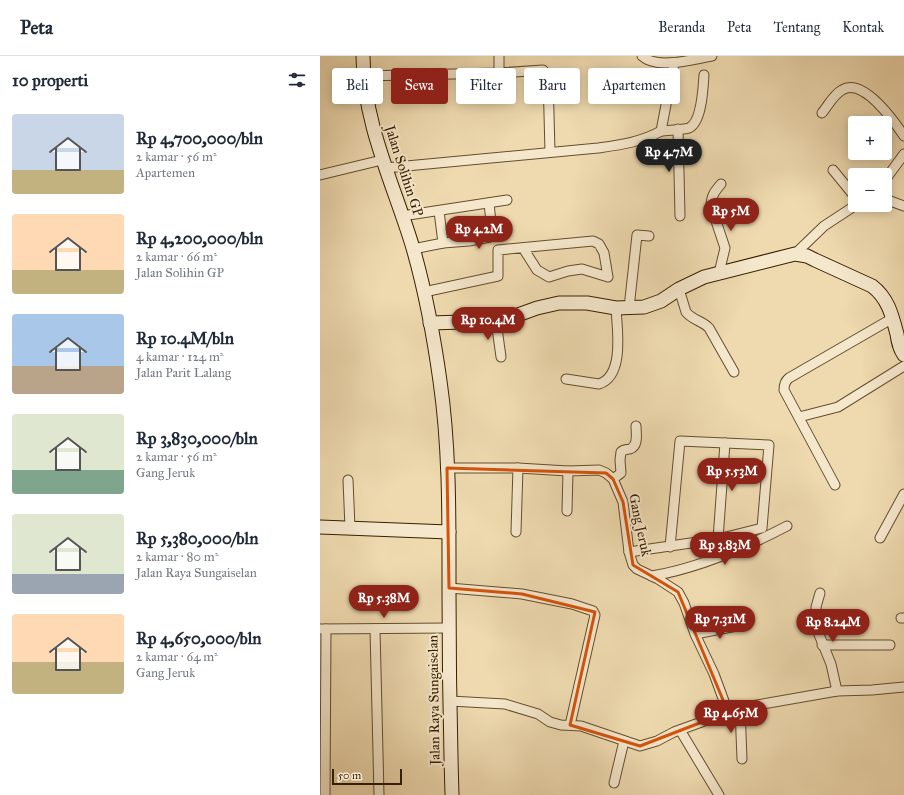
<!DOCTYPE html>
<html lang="id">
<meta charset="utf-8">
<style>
body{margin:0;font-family:"IM FELL Great Primer",serif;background:#f6f6f7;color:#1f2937;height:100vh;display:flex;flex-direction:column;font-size:15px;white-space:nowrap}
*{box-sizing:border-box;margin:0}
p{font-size:13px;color:#747a83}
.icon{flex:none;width:22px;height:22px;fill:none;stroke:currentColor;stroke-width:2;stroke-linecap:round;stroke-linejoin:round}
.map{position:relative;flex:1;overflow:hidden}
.sheet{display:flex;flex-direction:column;background:#fff;width:320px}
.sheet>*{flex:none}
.banner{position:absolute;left:12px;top:12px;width:380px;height:36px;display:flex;gap:8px}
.fabs{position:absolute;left:528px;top:60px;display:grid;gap:8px}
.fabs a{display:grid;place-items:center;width:44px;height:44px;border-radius:4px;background:#fff;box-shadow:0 2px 10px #0003;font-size:20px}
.scale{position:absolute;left:12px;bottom:10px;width:70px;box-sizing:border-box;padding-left:4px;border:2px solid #362000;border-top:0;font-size:11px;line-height:14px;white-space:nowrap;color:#362000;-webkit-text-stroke:3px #f5e7cc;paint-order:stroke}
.price{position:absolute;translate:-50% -34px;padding:0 9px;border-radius:14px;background:#8f2418;color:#fff;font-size:13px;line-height:26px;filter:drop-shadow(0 1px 2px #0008)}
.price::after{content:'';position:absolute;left:50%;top:24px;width:12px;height:9px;margin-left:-6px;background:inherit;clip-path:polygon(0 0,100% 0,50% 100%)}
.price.current{background:#222;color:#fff}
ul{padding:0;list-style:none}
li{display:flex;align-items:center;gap:12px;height:100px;padding:0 12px}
li span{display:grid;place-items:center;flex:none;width:112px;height:80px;border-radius:4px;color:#555}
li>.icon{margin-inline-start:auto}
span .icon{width:48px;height:48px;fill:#fffc;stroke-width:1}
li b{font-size:17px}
h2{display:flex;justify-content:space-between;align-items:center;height:48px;padding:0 12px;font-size:17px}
.tag{padding:0 14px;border-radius:4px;background:#fff;box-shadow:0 2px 10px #0003;font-size:14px;line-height:36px}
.tag.current{background:#8f2418;color:#fff}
header{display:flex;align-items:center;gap:24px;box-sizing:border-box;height:56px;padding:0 20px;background:#fff;border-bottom:1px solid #e0e1e3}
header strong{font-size:19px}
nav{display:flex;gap:22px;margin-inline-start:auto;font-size:14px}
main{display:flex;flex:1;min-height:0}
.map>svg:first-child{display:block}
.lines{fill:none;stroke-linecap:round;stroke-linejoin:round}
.street-casing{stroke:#644e2c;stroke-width:11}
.secondary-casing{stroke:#362000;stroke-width:15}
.street{stroke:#f5e7cc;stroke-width:9}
.secondary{stroke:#f5e7cc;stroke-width:13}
.marked{fill:none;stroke:#d6530b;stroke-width:3;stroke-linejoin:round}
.labels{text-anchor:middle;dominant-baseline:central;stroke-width:4;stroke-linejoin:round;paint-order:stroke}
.street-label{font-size:14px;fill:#362000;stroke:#f5e7cc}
</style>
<header>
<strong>Peta</strong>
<nav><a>Beranda</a><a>Peta</a><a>Tentang</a><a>Kontak</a></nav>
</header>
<main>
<section class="sheet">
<h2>10 properti<svg class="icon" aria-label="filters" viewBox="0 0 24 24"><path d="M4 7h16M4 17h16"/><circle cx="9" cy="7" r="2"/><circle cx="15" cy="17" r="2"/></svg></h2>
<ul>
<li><span style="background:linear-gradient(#c9d6e8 70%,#c2b280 0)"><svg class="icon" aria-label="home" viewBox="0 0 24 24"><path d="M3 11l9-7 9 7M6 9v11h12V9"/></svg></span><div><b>Rp 4,700,000/bln</b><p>2 kamar · 56 m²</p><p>Apartemen</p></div></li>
<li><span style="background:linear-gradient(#ffd9b3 70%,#c2b280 0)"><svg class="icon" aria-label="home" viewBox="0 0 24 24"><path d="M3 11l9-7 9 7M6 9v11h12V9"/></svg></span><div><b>Rp 4,200,000/bln</b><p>2 kamar · 66 m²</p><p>Jalan Solihin GP</p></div></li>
<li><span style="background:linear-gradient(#a9c7e8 65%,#b9a48a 0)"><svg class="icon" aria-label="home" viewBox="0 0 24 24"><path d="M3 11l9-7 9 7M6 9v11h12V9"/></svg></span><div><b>Rp 10.4M/bln</b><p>4 kamar · 124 m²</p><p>Jalan Parit Lalang</p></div></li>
<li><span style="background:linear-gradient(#dfe7d0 70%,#7fa58c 0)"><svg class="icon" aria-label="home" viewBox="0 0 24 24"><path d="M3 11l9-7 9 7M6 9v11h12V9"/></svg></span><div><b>Rp 3,830,000/bln</b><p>2 kamar · 56 m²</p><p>Gang Jeruk</p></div></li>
<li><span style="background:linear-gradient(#dfe7d0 75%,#9aa5b1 0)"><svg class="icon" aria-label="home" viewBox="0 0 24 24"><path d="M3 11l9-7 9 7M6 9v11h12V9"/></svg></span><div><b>Rp 5,380,000/bln</b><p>2 kamar · 80 m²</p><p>Jalan Raya Sungaiselan</p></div></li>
<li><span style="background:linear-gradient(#ffd9b3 60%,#c2b280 0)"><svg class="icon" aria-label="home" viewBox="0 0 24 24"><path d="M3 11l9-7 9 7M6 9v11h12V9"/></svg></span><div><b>Rp 4,650,000/bln</b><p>2 kamar · 64 m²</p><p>Gang Jeruk</p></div></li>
</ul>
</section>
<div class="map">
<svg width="584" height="739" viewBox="0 0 584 739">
<rect width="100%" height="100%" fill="#efdab0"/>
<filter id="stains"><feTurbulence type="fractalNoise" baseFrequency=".005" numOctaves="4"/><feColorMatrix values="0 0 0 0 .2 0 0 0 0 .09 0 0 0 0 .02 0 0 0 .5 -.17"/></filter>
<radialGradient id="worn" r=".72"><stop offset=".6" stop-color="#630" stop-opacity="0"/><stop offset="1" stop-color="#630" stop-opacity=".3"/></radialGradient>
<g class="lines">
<defs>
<g id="street">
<polyline points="179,0 179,17"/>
<path d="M322 0C337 14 374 3 392 0"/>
<polyline points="43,20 179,17 223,14 228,20 230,96"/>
<path d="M502 57C508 50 513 39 522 34 543 21 574 65 584 80"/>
<polyline points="358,73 360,160"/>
<path d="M341 75C348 74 363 74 369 72 382 66 383 32 384 19"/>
<path d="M65 112 278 92C299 89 322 86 341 75L354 7"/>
<polyline points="513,114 535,141"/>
<polyline points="0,119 62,104"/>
<polyline points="565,124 584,98"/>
<polyline points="565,143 584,150"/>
<polyline points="119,155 123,187"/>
<polyline points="82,160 187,144"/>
<polyline points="93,193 123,187 149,185 170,181 172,180 172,176 169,147"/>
<polyline points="475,198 504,170 536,149"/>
<path d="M399 217 405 192 391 150C391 140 395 135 401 128"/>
<path d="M359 233 366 256C372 264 383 265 389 272L414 316"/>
<polyline points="104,236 178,220 178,194 273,185 279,188 284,197 288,221 262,213 248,215 229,221 217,214 203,192"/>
<polyline points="309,252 317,179 329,180"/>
<polyline points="176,265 181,301"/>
<path d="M246 323 279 328C305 320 297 272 296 252"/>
<polyline points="479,361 518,351 584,310"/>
<polyline points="127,412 198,412 248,415 279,414 286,417 293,423 303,446 309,496 313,509 317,513 338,523 358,536 364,547 375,578 394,618 408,656"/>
<path d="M293 423 301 417 300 404 301 396C304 393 306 394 310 393 319 390 316 377 316 370"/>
<polyline points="28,424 30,472"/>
<path d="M515 429 464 334C464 329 465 325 469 322L573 262"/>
<polyline points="247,455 248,415"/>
<polyline points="196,476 198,412"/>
<polyline points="560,482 584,438"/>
<polyline points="398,483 405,387"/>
<polyline points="309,496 398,483 442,472 449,389 360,385 350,491"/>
<path d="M332 520C379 512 425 492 467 470"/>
<polyline points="129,532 202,538 252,548 273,555 275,559 250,669"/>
<polyline points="500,537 496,551 498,576 511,608 517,635"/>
<polyline points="581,562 584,562"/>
<polyline points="0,573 129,572"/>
<polyline points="55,573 59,739"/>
<polyline points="375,578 422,569"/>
<polyline points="502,589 570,589"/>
<polyline points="130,645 185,648 218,658 230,666 241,669 261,670 320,690 337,685 354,676 420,652 517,635 552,634 584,631"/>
<polyline points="420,652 422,703"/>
<polyline points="360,674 399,739"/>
<polyline points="294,727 304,685"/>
<polyline points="5,739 6,573"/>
</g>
<g id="secondary">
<path d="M43 0C43 67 74 129 93 192 105 234 114 282 120 325 130 394 129 466 129 536 129 603 130 671 132 739"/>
<path d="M110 267 176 265 195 260 217 252 239 247H267L296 252 324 251 341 245 359 233 384 221 475 198 487 200 495 204 552 230C568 242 572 259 577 278 578 285 579 292 584 299"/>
<polyline points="0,471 129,476"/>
</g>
</defs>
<use href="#street" class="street-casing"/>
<use href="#secondary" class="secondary-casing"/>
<use href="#street" class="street"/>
<use href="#secondary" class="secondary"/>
</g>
<path class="marked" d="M127 412 286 417 293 423 303 446 313 509 358 536 408 656 320 690 250 669 275 556 202 538 129 532Z"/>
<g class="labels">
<g class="street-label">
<text transform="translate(84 115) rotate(72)">Jalan Solihin GP</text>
<text transform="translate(320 469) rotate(78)">Gang Jeruk</text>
<text transform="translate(114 644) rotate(-91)">Jalan Raya Sungaiselan</text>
</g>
</g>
<rect width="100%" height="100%" filter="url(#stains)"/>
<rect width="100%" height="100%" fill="url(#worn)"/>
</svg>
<div class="fabs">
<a>+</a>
<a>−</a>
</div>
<div class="scale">50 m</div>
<b class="price current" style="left:349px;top:117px">Rp 4.7M</b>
<b class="price" style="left:411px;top:176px">Rp 5M</b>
<b class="price" style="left:159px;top:194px">Rp 4.2M</b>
<b class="price" style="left:168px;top:285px">Rp 10.4M</b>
<b class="price" style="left:412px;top:436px">Rp 5.53M</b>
<b class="price" style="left:405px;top:510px">Rp 3.83M</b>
<b class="price" style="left:64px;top:563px">Rp 5.38M</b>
<b class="price" style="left:400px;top:584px">Rp 7.31M</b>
<b class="price" style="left:513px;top:587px">Rp 8.24M</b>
<b class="price" style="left:411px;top:678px">Rp 4.65M</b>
<div class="banner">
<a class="tag">Beli</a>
<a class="tag current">Sewa</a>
<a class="tag">Filter</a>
<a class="tag">Baru</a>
<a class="tag">Apartemen</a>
</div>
</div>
</main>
